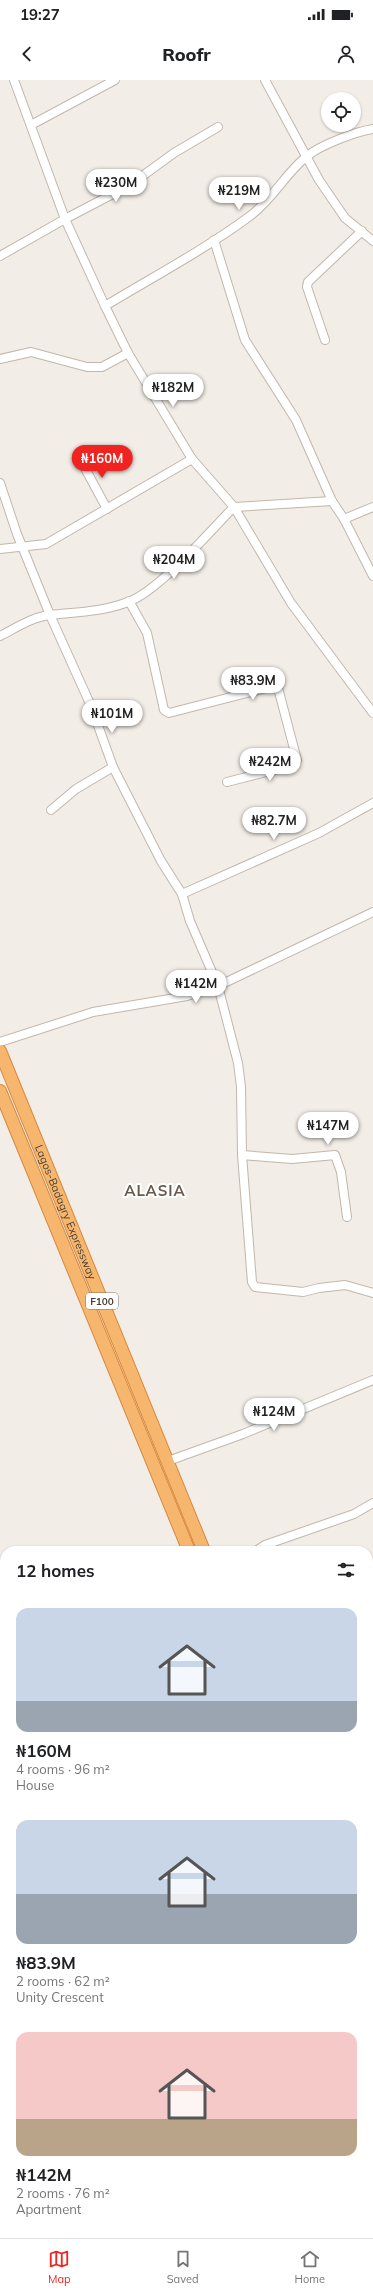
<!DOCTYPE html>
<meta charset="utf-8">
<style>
body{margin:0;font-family:Mulish,sans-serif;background:#f6f6f6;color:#202124;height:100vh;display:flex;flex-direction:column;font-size:15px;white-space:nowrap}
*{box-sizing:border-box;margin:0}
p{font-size:13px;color:#757577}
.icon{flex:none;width:22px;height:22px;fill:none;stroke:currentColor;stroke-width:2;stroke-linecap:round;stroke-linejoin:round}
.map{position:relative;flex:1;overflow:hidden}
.details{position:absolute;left:0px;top:1466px;width:373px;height:692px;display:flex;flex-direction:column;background:#fff;border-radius:16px 16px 0 0;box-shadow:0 1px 3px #0004}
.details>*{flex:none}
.controls{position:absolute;left:321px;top:12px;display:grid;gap:8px}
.controls a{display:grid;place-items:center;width:40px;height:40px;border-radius:50%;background:#fff;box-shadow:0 1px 3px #0004;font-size:20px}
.price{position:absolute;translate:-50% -34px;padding:0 9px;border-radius:14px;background:#fff;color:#222;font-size:13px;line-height:26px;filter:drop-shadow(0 1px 2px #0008)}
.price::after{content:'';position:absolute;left:50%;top:24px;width:12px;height:9px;margin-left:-6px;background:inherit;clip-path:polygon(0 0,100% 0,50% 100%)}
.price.active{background:#ef2421;color:#fff}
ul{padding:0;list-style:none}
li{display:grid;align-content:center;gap:8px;height:212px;padding:0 16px}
li span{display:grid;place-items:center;height:124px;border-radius:12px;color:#555}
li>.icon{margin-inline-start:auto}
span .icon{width:72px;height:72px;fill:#fffc;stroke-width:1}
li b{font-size:17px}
h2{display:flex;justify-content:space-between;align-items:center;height:48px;padding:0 16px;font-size:17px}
.status{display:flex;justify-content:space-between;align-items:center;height:28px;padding:0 20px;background:#fff;direction:ltr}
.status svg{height:11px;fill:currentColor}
header{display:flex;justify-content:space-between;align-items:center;height:52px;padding:0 16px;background:#fff;font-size:18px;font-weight:800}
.tab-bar{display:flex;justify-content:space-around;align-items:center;height:56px;border-top:1px solid #e0e0e0;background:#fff;font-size:11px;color:#757577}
.tab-bar a{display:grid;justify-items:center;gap:2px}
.tab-bar .active{color:#ef2421}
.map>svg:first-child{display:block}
.green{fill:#d5e5b2}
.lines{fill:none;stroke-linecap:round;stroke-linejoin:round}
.minor-casing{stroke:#c1b7ad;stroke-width:10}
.major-casing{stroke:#deab6a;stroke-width:12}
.highway-casing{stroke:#d6893e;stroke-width:14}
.minor{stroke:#fff;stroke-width:8}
.major{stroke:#f9d099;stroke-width:10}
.highway{stroke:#f7b66e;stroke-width:12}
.labels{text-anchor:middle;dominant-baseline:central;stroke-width:4;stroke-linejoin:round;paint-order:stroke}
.shield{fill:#fff;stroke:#7d7772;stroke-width:1}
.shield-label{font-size:10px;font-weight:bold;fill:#453d36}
.street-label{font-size:11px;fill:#453d36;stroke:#fff}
.district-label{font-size:15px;font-weight:bold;letter-spacing:1px;fill:#685a4e;stroke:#fff}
</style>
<div class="status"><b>19:27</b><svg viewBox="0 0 49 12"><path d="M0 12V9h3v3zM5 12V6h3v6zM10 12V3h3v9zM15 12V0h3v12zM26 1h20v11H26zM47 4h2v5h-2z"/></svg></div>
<header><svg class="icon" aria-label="back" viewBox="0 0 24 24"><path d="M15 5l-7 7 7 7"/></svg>Roofr<svg class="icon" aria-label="person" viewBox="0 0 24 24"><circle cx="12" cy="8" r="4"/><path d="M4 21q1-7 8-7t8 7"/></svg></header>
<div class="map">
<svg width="373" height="2158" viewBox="0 0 373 2158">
<rect width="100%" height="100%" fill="#f3ede7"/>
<g class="green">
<polygon points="373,1706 373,1750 368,1755 368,1708"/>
<polygon points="368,1953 373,1965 373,1995 368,1998"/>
<polygon points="373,2071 373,2158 195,2158 194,2155 206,2153 368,2153 368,2073"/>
</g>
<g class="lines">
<defs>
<g id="minor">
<polyline points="14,0 65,139 105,226 128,273 192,379 234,427 291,523 373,633"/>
<polyline points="265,0 319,100 345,138 373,161"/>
<polyline points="31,45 115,0"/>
<polyline points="214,160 245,260 296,340 332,421 344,439 373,496"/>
<polyline points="0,176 65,139 130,105 174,73 218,47"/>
<path d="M105 226C153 197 204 170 250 136 273 119 285 94 306 77 320 65 355 52 373 49"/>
<polyline points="325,260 307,207 308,202 362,151"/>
<polyline points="0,279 31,272 87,287 102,287 128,273"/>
<polyline points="80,379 107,429"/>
<polyline points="0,403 17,454 50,535 91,626 113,687 161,781 182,814 190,841 218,906 238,983 241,1007 242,1075 252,1202 255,1207 303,1212 319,1208 345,1205 373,1213"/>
<polyline points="344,439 373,427"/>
<polyline points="0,469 46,464 192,379"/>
<polyline points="129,521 147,553 164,630 169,633 274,606 278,608 297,680 294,685 227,702"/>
<path d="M0 556C16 548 32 537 50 535 77 532 102 532 128 522 160 510 208 453 234 427L332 421"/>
<polyline points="51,730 76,709 113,687"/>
<polyline points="182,814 319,753 373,723"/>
<polyline points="0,962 93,932 187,916 218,906 373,832"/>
<polyline points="242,1075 292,1079 335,1075 341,1092 347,1137"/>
<polyline points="168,1381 243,1354 373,1300"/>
<polyline points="256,1471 265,1465 354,1434 373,1423"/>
<polyline points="368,1611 373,1606"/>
<polyline points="0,1774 5,1774"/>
<polyline points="0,1872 5,1885"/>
<polyline points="368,2105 373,2104"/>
<polyline points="368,2125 373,2124"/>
<polyline points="173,2158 178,2153"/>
</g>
<g id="major">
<polyline points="0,1706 5,1705"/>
<polyline points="0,1718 5,1716"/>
</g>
<g id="highway">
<path id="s1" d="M0 971 204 1471"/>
<polyline points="0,1011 189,1471"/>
<polyline points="368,1871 373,1883"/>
<polyline points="368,1909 373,1922"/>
</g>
</defs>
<use href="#minor" class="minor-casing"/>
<use href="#major" class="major-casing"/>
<use href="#highway" class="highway-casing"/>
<use href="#minor" class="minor"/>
<use href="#major" class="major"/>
<use href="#highway" class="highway"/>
</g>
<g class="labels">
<rect class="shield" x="86" y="1213" width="32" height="16" rx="3"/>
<g class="shield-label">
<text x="102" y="1221">F100</text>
</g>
<g class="street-label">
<text stroke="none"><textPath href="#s1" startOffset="174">Lagos-Badagry Expressway</textPath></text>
</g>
<g class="district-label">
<text x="155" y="1110">ALASIA</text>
</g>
</g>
</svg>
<div class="controls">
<a><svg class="icon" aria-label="locate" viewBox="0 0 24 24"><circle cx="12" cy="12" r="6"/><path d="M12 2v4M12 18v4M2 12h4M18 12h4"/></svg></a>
</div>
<b class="price" style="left:116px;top:123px">₦230M</b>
<b class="price" style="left:239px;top:131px">₦219M</b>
<b class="price" style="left:173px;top:328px">₦182M</b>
<b class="price active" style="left:102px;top:399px">₦160M</b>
<b class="price" style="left:174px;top:500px">₦204M</b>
<b class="price" style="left:253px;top:621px">₦83.9M</b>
<b class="price" style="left:112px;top:654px">₦101M</b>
<b class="price" style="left:270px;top:702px">₦242M</b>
<b class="price" style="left:274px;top:761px">₦82.7M</b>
<b class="price" style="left:196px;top:924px">₦142M</b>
<b class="price" style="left:328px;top:1066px">₦147M</b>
<b class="price" style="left:274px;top:1352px">₦124M</b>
<section class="details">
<h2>12 homes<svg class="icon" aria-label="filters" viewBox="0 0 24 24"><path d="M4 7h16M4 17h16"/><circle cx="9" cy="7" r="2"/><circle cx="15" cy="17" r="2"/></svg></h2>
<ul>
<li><span style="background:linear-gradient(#c9d6e8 75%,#9aa5b1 0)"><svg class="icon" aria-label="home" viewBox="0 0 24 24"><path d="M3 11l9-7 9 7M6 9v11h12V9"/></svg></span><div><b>₦160M</b><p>4 rooms · 96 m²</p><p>House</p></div></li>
<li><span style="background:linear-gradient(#c9d6e8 60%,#9aa5b1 0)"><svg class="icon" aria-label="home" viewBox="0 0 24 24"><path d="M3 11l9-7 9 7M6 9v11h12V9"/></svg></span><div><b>₦83.9M</b><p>2 rooms · 62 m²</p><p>Unity Crescent</p></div></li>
<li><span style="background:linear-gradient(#f6c9c9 70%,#b9a48a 0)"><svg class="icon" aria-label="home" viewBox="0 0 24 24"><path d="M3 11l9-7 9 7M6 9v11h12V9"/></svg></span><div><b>₦142M</b><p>2 rooms · 76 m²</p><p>Apartment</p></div></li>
</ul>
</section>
</div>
<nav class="tab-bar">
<a class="active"><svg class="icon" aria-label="map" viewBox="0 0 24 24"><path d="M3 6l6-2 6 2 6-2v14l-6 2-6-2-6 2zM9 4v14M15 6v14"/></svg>Map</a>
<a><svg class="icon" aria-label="saved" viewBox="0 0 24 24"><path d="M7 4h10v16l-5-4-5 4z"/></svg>Saved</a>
<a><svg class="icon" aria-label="home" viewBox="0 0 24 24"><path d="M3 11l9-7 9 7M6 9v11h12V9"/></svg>Home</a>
</nav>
